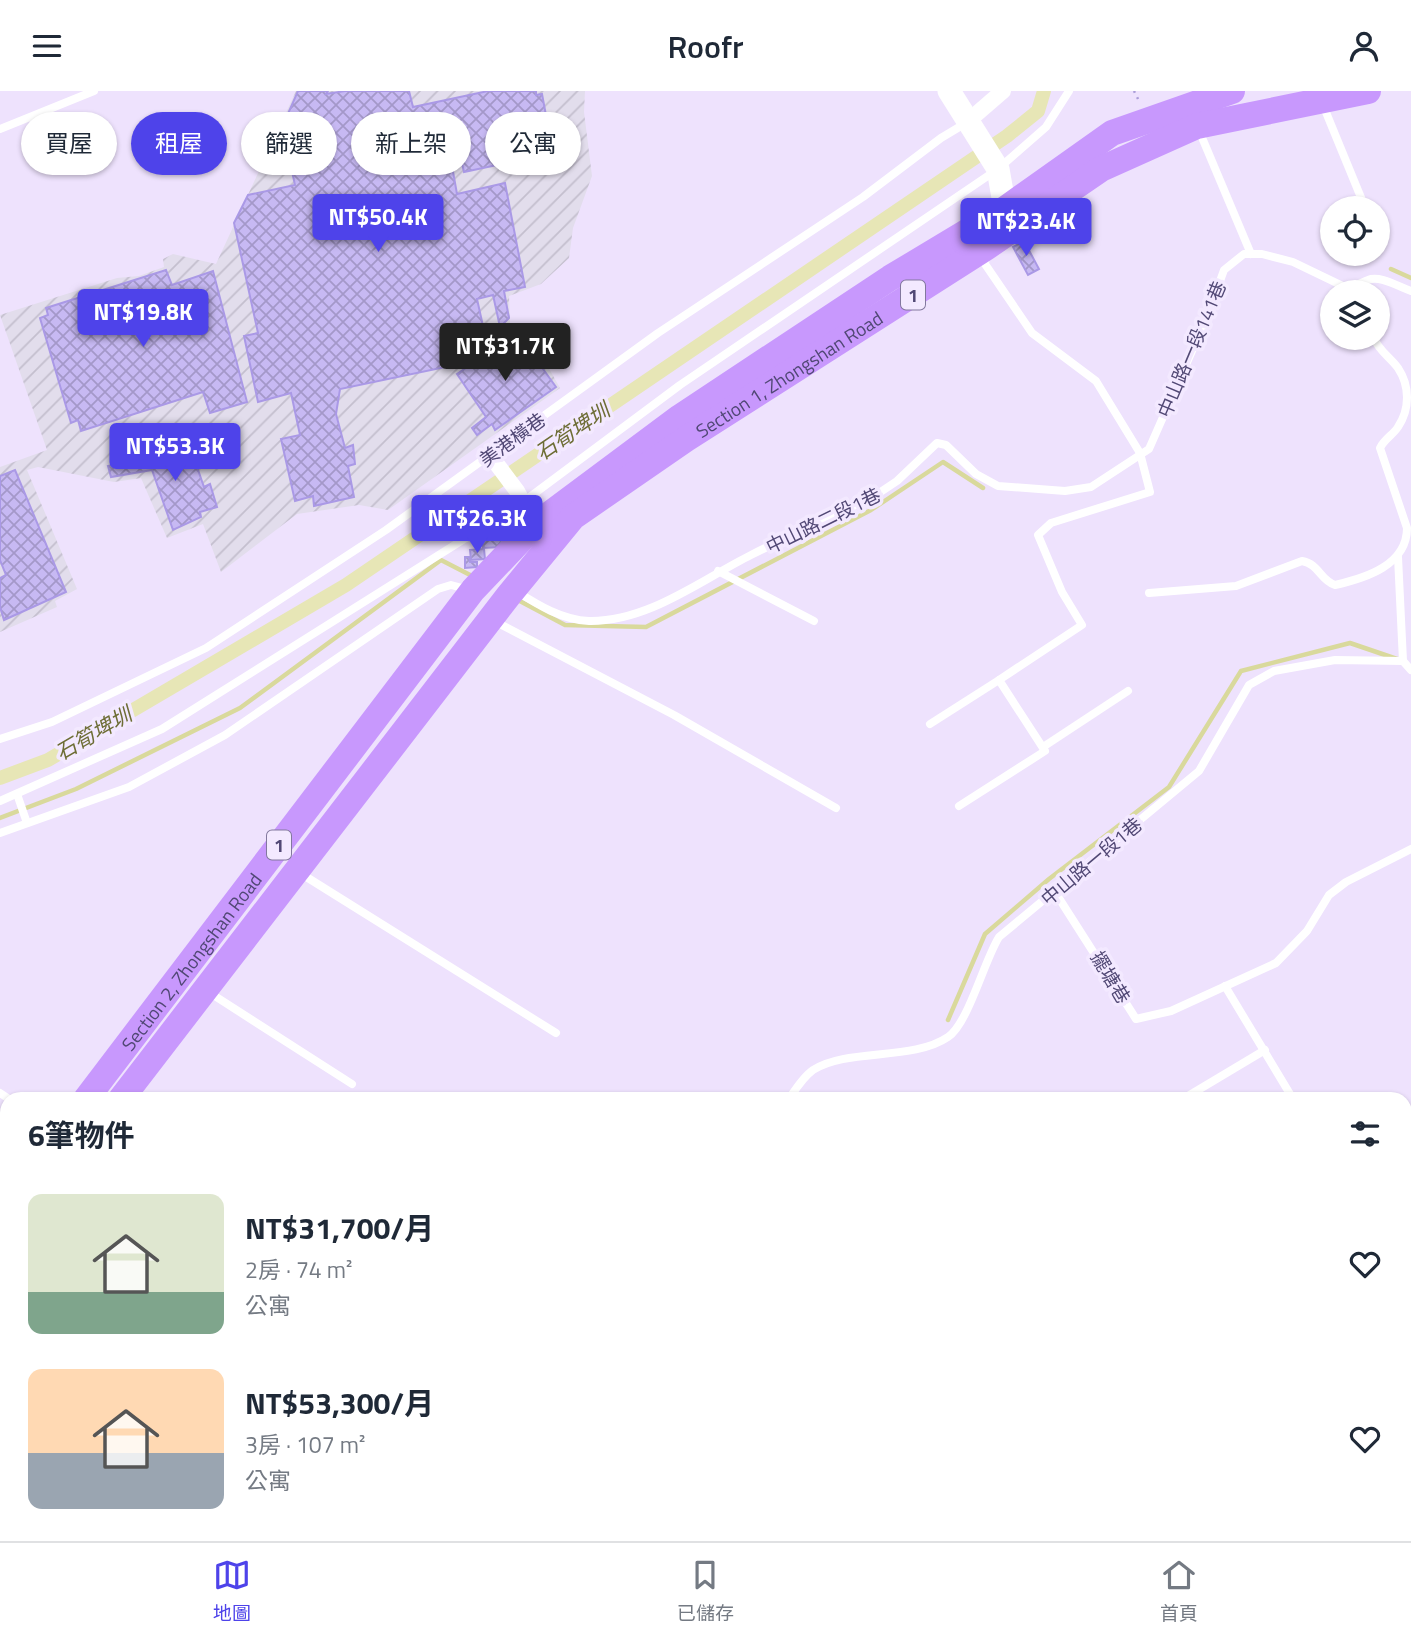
<!DOCTYPE html>
<html lang="zh-TW">
<meta charset="utf-8">
<style>
body{margin:0;font-family:"Titillium Web","Noto Sans TC",sans-serif;background:#f2f2f3;color:#1f2937;height:100vh;display:flex;flex-direction:column;font-size:26px;white-space:nowrap}
*{box-sizing:border-box;margin:0}
p{font-size:23px;color:#747a83}
.icon{flex:none;width:38px;height:38px;fill:none;stroke:currentColor;stroke-width:2;stroke-linecap:round;stroke-linejoin:round}
.map{position:relative;flex:1;overflow:hidden}
.drawer{position:absolute;left:0px;top:1001px;width:1412px;height:450px;display:flex;flex-direction:column;background:#fff;border-radius:21px 21px 0 0;box-shadow:0 2px 5px #0004}
.drawer>*{flex:none}
.top-card{position:absolute;left:21px;top:21px;width:700px;height:63px;display:flex;gap:14px}
.tools{position:absolute;left:1320px;top:105px;display:grid;gap:14px}
.tools a{display:grid;place-items:center;width:70px;height:70px;border-radius:50%;background:#fff;box-shadow:0 2px 5px #0004;font-size:35px}
.price{position:absolute;translate:-50% -60px;padding:0 16px;border-radius:7px;background:#4e43ea;color:#fff;font-size:23px;line-height:46px;filter:drop-shadow(0 2px 4px #0008)}
.price::after{content:'';position:absolute;left:50%;top:42px;width:21px;height:16px;margin-left:-10px;background:inherit;clip-path:polygon(0 0,100% 0,50% 100%)}
.price.active{background:#222;color:#fff}
ul{padding:0;list-style:none}
li{display:flex;align-items:center;gap:21px;height:175px;padding:0 28px}
li span{display:grid;place-items:center;flex:none;width:196px;height:140px;border-radius:14px;color:#555}
li>.icon{margin-inline-start:auto}
span .icon{width:84px;height:84px;fill:#fffc;stroke-width:1}
li b{font-size:30px}
h2{display:flex;justify-content:space-between;align-items:center;height:84px;padding:0 28px;font-size:30px}
.chip{padding:0 24px;border-radius:32px;background:#fff;box-shadow:0 2px 5px #0004;font-size:24px;line-height:63px}
.chip.active{background:#4e43ea;color:#fff}
header{display:flex;justify-content:space-between;align-items:center;height:91px;padding:0 28px;background:#fff;font-size:32px;font-weight:600}
.dock{display:flex;justify-content:space-around;align-items:center;height:98px;border-top:2px solid #e0e1e3;background:#fff;font-size:19px;color:#747a83}
.dock a{display:grid;justify-items:center;gap:4px}
.dock .active{color:#4e43ea}
.map>svg:first-child{display:block}
.industrial{fill:url(#industrial-furrows)}
.lines{fill:none;stroke-linecap:round;stroke-linejoin:round}
.stream{stroke:#d9d99c;stroke-width:4.5}
.canal{stroke:#e7e6b6;stroke-width:14}
.building{fill:url(#building-cross-hatch);stroke:#aa99e6;stroke-width:2}
.path{stroke:#aa9cd8;stroke-width:2.5;stroke-dasharray:2 5;stroke-linecap:butt}
.lane{stroke:#fff;stroke-width:8}
.street{stroke:#fff;stroke-width:16}
.secondary{stroke:#fff;stroke-width:23}
.primary{stroke:#c898fd;stroke-width:26}
.rail-casing{stroke:#a1c6af;stroke-width:7}
.rail{stroke:#f3e9ff;stroke-width:4.5;stroke-dasharray:13;stroke-linecap:butt}
.labels{text-anchor:middle;dominant-baseline:central;stroke-width:7;stroke-linejoin:round;paint-order:stroke}
.shield{fill:#f3e9ff;stroke:#82789e;stroke-width:2}
.shield-label{font-size:18px;font-weight:bold;fill:#514875}
.street-label{font-size:19px;fill:#514875;stroke:#f3e9ff}
.water-label{font-size:21px;font-style:italic;fill:#6d6d35;stroke:#f3e9ff}
</style>
<header><svg class="icon" aria-label="menu" viewBox="0 0 24 24"><path d="M4 6h16M4 12h16M4 18h16"/></svg>Roofr<svg class="icon" aria-label="person" viewBox="0 0 24 24"><circle cx="12" cy="8" r="4"/><path d="M4 21q1-7 8-7t8 7"/></svg></header>
<div class="map">
<svg width="1411" height="1450" viewBox="0 0 1411 1450">
<defs>
<pattern id="industrial-furrows" width="10" height="10" patternUnits="userSpaceOnUse" patternTransform="scale(1.75)"><rect width="10" height="10" fill="#e2ddec"/><path d="M-1 1l2-2M0 10L10 0M9 11l2-2" fill="none" stroke="#c4bfce"/></pattern>
<pattern id="building-cross-hatch" width="8" height="8" patternUnits="userSpaceOnUse" patternTransform="scale(1.75)"><rect width="8" height="8" fill="#c7b9f3"/><path d="M0 0l8 8M0 8l8-8" fill="none" stroke="#a498c9"/></pattern>
</defs>
<rect width="100%" height="100%" fill="#eee2fd"/>
<polygon class="industrial" points="296,0 585,0 584,21 592,85 573,137 569,167 541,193 509,205 510,233 547,274 560,297 388,419 359,414 297,423 221,481 203,433 167,447 141,387 114,391 38,376 27,379 77,498 55,510 57,516 0,541 0,376 47,359 0,224 117,187 139,185 164,176 163,168 173,163 216,173"/>
<g class="lines">
<g class="stream">
<polyline points="1391,178 1411,187"/>
<polyline points="516,508 565,534 646,536 871,419 943,371 983,397"/>
<polyline points="0,727 76,698 240,617 441,469 474,486"/>
<polyline points="948,929 985,843 1049,788 1169,696 1241,580 1350,552 1397,568"/>
<polyline points="1405,1428 1411,1424"/>
<polyline points="1368,1450 1379,1444"/>
</g>
<polyline class="canal" points="0,687 48,669 346,494 1007,45 1038,20 1044,0"/>
</g>
<g class="building">
<polygon points="298,0 328,0 326,3 345,0 409,0 413,16 488,0 536,0 536,4 542,3 553,62 464,81 453,34 445,36 457,103 505,92 525,196 504,200 509,227 500,236 493,204 477,208 489,262 478,264 479,269 340,298 336,323 345,357 353,354 355,373 348,375 354,406 314,415 313,405 295,410 281,348 300,344 291,302 258,311 244,245 258,242 234,132 248,104 295,94 284,44 295,25 286,27"/>
<polygon points="1024,150 1039,178 1028,184 1013,156"/>
<polygon points="166,179 172,194 213,180 247,311 210,322 203,301 81,340 78,329 71,332 40,227 48,224 46,217"/>
<polygon points="517,242 556,296 495,339 492,333 477,344 472,337 486,326 457,283"/>
<polygon points="188,350 204,396 210,393 217,416 200,421 201,426 173,439 152,379 111,386 108,375 131,370 133,375 148,372 145,364"/>
<polygon points="15,379 66,501 4,529 0,516 0,487 6,484 0,469 0,385"/>
<polygon points="500,439 501,456 483,457 481,445"/>
<polygon points="484,458 485,468 471,469 470,459"/>
<polygon points="465,466 469,466 470,471 477,471 477,476 465,477"/>
</g>
<g class="lines">
<polyline class="path" points="1134,0 1139,10"/>
<g class="lane">
<polyline points="1323,14 1362,109"/>
<polyline points="1198,37 1251,163"/>
<polyline points="0,38 94,0"/>
<polyline points="1398,466 1403,570"/>
<polyline points="718,480 814,530"/>
<path d="M516 500C538 514 562 529 589 530 648 531 701 489 751 464 792 443 835 425 876 404L897 390 937 352 946 354 976 383 998 395 1065 400 1091 396 1149 358 1207 226 1224 179 1244 163H1262L1293 171 1347 197C1356 196 1359 192 1368 189 1380 184 1399 196 1411 200"/>
<path d="M1149 502 1236 495 1302 470C1319 473 1320 489 1335 494 1366 487 1407 474 1407 437L1380 357C1385 347 1393 344 1398 336 1410 318 1410 295 1398 277 1391 267 1378 259 1374 247"/>
<polyline points="494,530 674,624 836,717"/>
<polyline points="930,633 999,589"/>
<polyline points="0,648 52,631 206,557 386,439 658,242 863,106 941,47 966,32"/>
<polyline points="1043,656 1128,600"/>
<polyline points="17,703 27,732"/>
<polyline points="0,710 162,638 523,411 680,294 998,78 1046,36 1069,0"/>
<polyline points="959,715 1045,660 999,589 1082,534 1062,501 1038,444 1051,432 1150,401 1140,362 1096,290 1032,242 985,173 986,163"/>
<polyline points="0,742 129,696 225,644 438,498 451,494 466,498"/>
<polyline points="300,782 556,942"/>
<polyline points="1055,801 1136,928 1171,920 1276,872 1307,840 1329,804 1346,791 1411,758"/>
<polyline points="1225,895 1293,1008"/>
<polyline points="207,900 352,993"/>
<polyline points="0,1002 9,1008"/>
<path d="M789 1008C795 999 803 986 813 979 847 957 913 970 948 946 968 933 984 870 999 846L1199 680 1249 594 1274 580 1335 569 1403 570 1411 579"/>
<polyline points="1183,1008 1265,959"/>
<polyline points="0,1366 7,1371"/>
<polyline points="114,1444 124,1450"/>
<polyline points="951,1444 954,1450"/>
<polyline points="443,1450 446,1444"/>
</g>
<g class="street">
<polyline points="966,32 1003,0"/>
<polyline points="490,364 517,400 535,434"/>
</g>
<polyline class="secondary" points="949,0 998,78 1005,118 999,131"/>
<g class="primary">
<path id="s1" d="M86 1008 473 499 535 434 680 326 890 187 1005 118 1112 42 1232 0"/>
<path id="s2" d="M121 1008 509 504 573 426 686 348 987 156 1101 78 1197 35 1368 0"/>
<polyline points="0,1112 7,1106"/>
<polyline points="0,1152 7,1146"/>
</g>
<defs>
<g id="rail">
<polyline points="1405,1353 1411,1349"/>
<polyline points="1240,1450 1251,1444"/>
<polyline points="1256,1450 1266,1444"/>
</g>
</defs>
<use href="#rail" class="rail-casing"/>
<use href="#rail" class="rail"/>
</g>
<g class="labels">
<g class="shield">
<rect x="901" y="189.5" width="24" height="29" rx="5"/>
<rect x="267" y="739.5" width="24" height="29" rx="5"/>
</g>
<g class="shield-label">
<text x="913" y="204">1</text>
<text x="279" y="754">1</text>
</g>
<g class="street-label">
<text transform="translate(1191 258) rotate(-67)">中山路一段141巷</text>
<text stroke="none"><textPath href="#s2" startOffset="996">Section 1, Zhongshan Road</textPath></text>
<text transform="translate(512 348) rotate(-36)">美港橫巷</text>
<text transform="translate(823 429) rotate(-26)">中山路二段1巷</text>
<text transform="translate(1091 770) rotate(-40)">中山路一段1巷</text>
<text stroke="none"><textPath href="#s1" startOffset="173">Section 2, Zhongshan Road</textPath></text>
<text transform="translate(1111 886) rotate(59)">擺塘巷</text>
</g>
<g class="water-label">
<text transform="translate(572 340) rotate(-34)">石筍埤圳</text>
<text transform="translate(93 642) rotate(-30)">石筍埤圳</text>
</g>
</g>
</svg>
<div class="tools">
<a><svg class="icon" aria-label="locate" viewBox="0 0 24 24"><circle cx="12" cy="12" r="6"/><path d="M12 2v4M12 18v4M2 12h4M18 12h4"/></svg></a>
<a><svg class="icon" aria-label="layers" viewBox="0 0 24 24"><path d="M12 4l9 5-9 5-9-5zM3 14l9 5 9-5"/></svg></a>
</div>
<b class="price" style="left:378px;top:163px">NT$50.4K</b>
<b class="price" style="left:1026px;top:167px">NT$23.4K</b>
<b class="price" style="left:143px;top:258px">NT$19.8K</b>
<b class="price active" style="left:505px;top:292px">NT$31.7K</b>
<b class="price" style="left:175px;top:392px">NT$53.3K</b>
<b class="price" style="left:477px;top:464px">NT$26.3K</b>
<div class="top-card">
<a class="chip">買屋</a>
<a class="chip active">租屋</a>
<a class="chip">篩選</a>
<a class="chip">新上架</a>
<a class="chip">公寓</a>
</div>
<section class="drawer">
<h2>6筆物件<svg class="icon" aria-label="filters" viewBox="0 0 24 24"><path d="M4 7h16M4 17h16"/><circle cx="9" cy="7" r="2"/><circle cx="15" cy="17" r="2"/></svg></h2>
<ul>
<li><span style="background:linear-gradient(#dfe7d0 70%,#7fa58c 0)"><svg class="icon" aria-label="home" viewBox="0 0 24 24"><path d="M3 11l9-7 9 7M6 9v11h12V9"/></svg></span><div><b>NT$31,700/月</b><p>2房 · 74 m²</p><p>公寓</p></div><svg class="icon" aria-label="heart" viewBox="0 0 24 24"><path d="M12 20l-8-8c-3-5 5-10 8-4 3-6 11-1 8 4z"/></svg></li>
<li><span style="background:linear-gradient(#ffd9b3 60%,#9aa5b1 0)"><svg class="icon" aria-label="home" viewBox="0 0 24 24"><path d="M3 11l9-7 9 7M6 9v11h12V9"/></svg></span><div><b>NT$53,300/月</b><p>3房 · 107 m²</p><p>公寓</p></div><svg class="icon" aria-label="heart" viewBox="0 0 24 24"><path d="M12 20l-8-8c-3-5 5-10 8-4 3-6 11-1 8 4z"/></svg></li>
</ul>
</section>
</div>
<nav class="dock">
<a class="active"><svg class="icon" aria-label="map" viewBox="0 0 24 24"><path d="M3 6l6-2 6 2 6-2v14l-6 2-6-2-6 2zM9 4v14M15 6v14"/></svg>地圖</a>
<a><svg class="icon" aria-label="saved" viewBox="0 0 24 24"><path d="M7 4h10v16l-5-4-5 4z"/></svg>已儲存</a>
<a><svg class="icon" aria-label="home" viewBox="0 0 24 24"><path d="M3 11l9-7 9 7M6 9v11h12V9"/></svg>首頁</a>
</nav>
